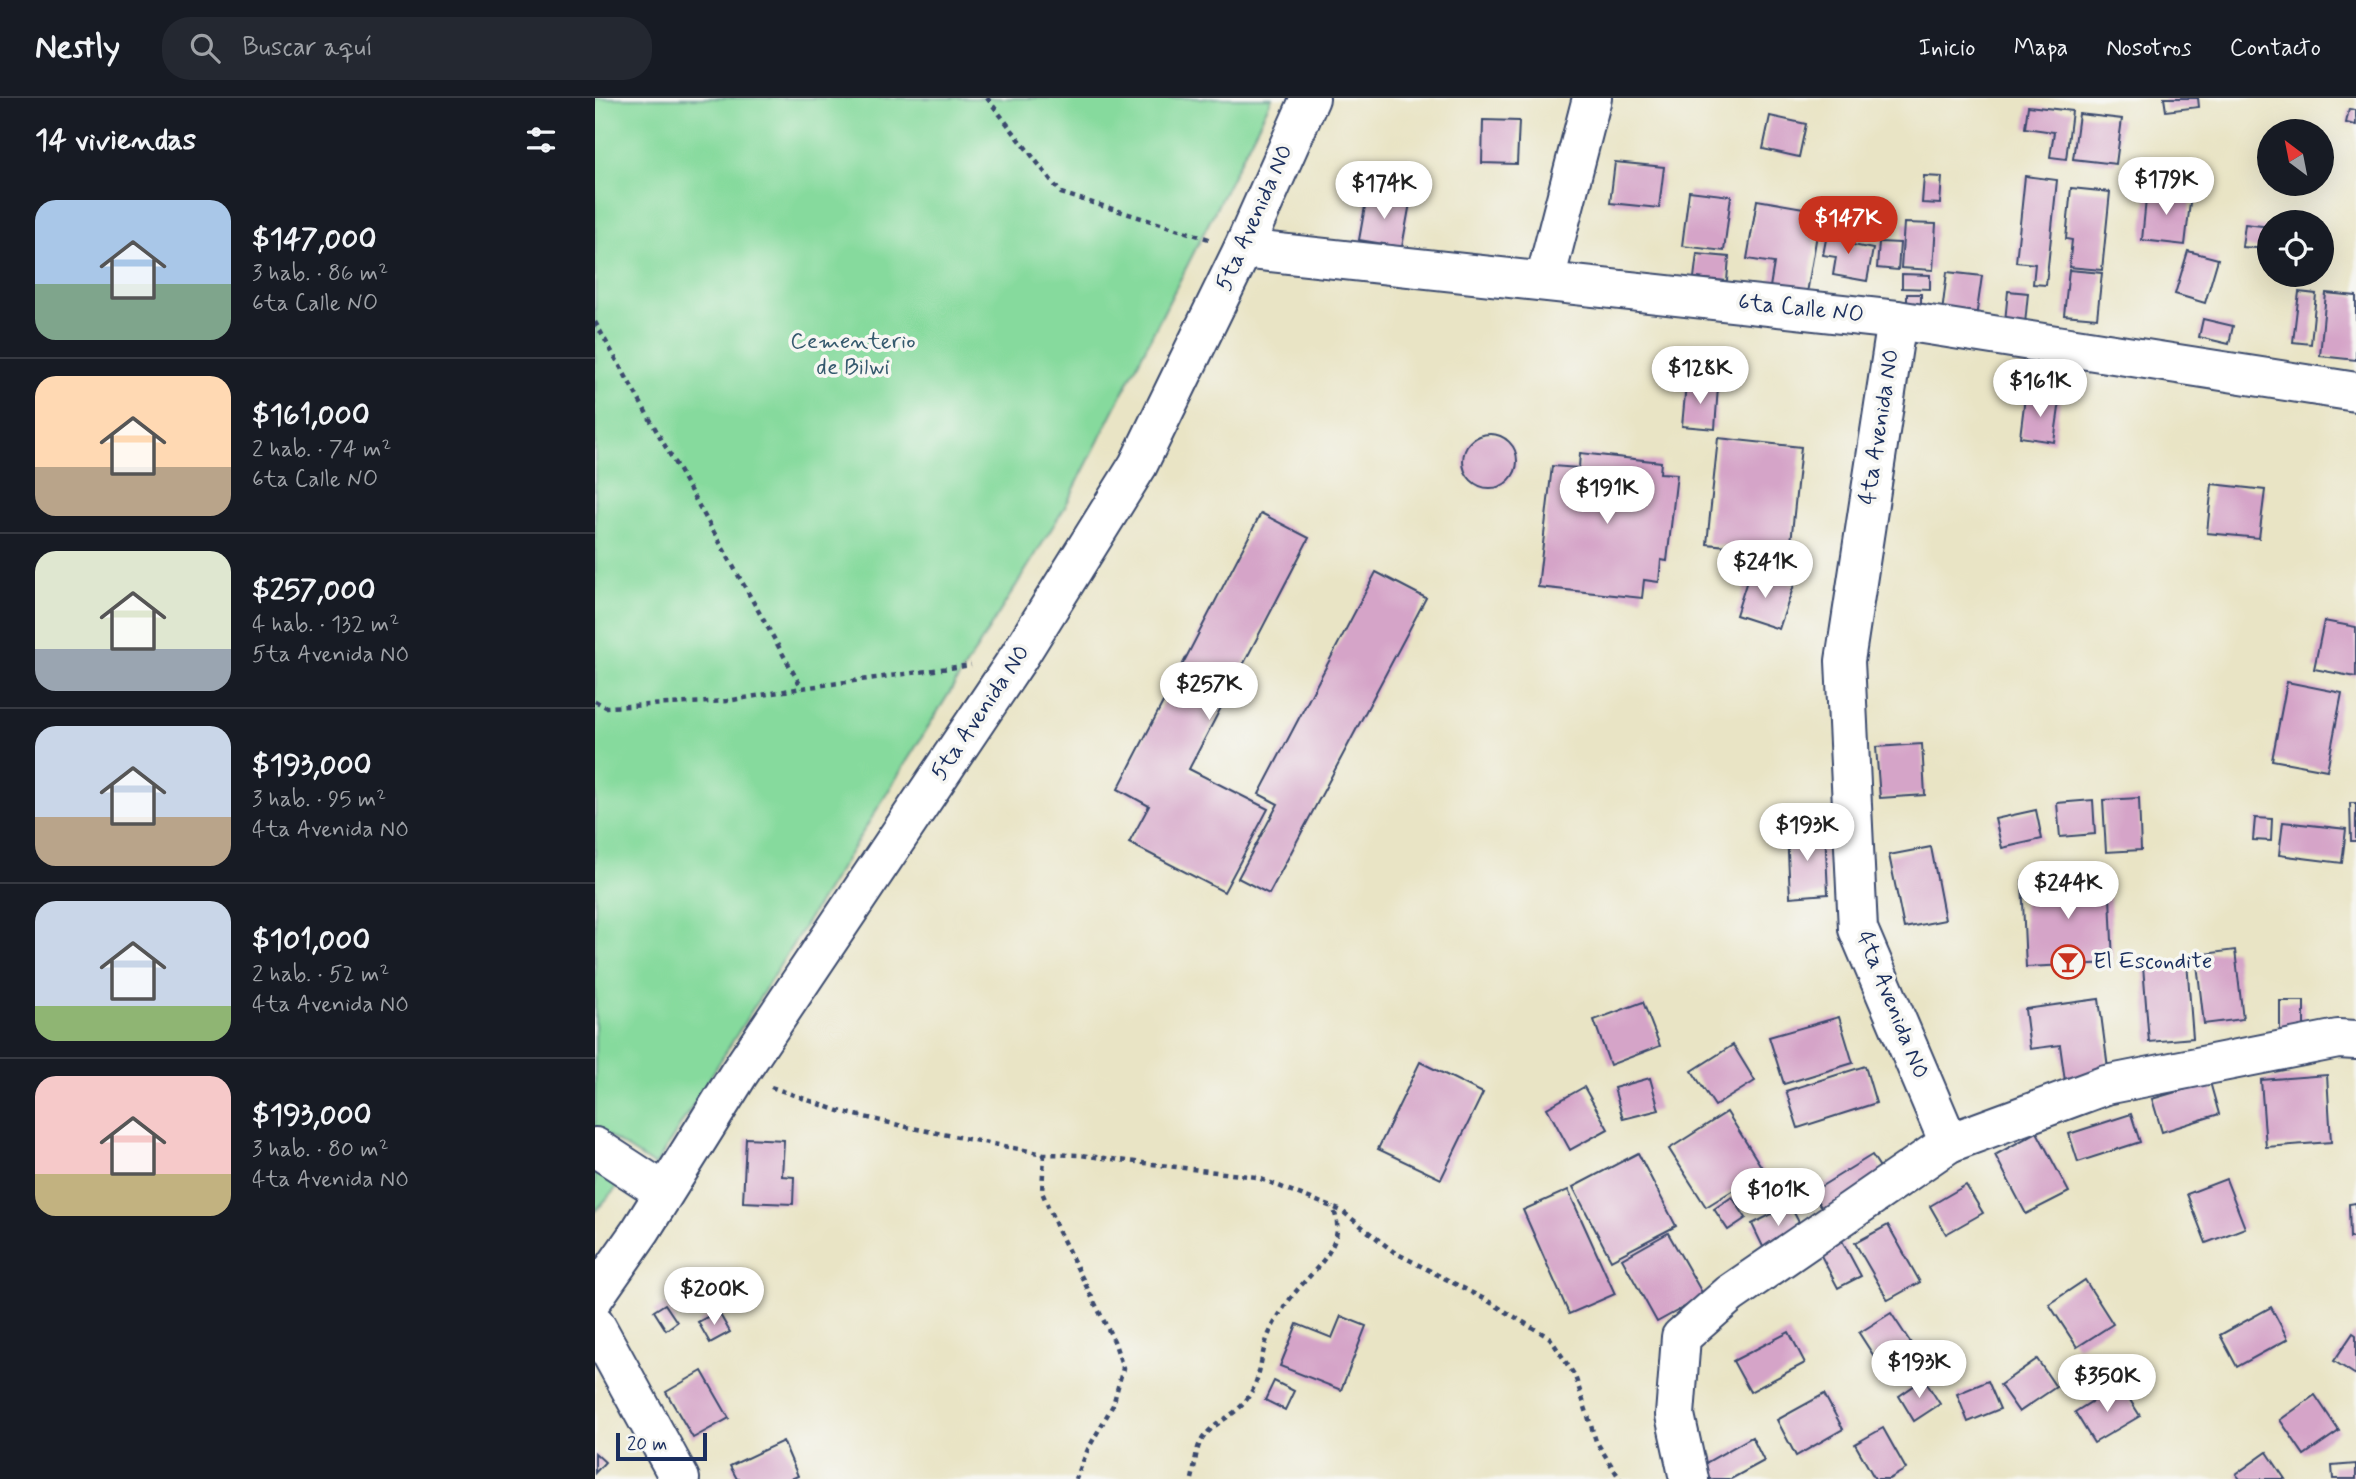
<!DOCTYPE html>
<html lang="es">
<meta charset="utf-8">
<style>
body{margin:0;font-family:Mynerve,sans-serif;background:#242831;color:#f1f3f6;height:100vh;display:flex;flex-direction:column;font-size:26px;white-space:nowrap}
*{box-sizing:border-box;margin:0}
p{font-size:23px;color:#9ea1a6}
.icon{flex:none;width:38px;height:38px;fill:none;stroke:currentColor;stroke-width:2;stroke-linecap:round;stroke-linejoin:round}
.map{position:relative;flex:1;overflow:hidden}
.panel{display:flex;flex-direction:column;background:#171b24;width:595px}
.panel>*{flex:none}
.needle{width:46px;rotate:328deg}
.tools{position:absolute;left:1662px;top:21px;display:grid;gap:14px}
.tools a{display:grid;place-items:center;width:77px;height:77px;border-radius:50%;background:#171b24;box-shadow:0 7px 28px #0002;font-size:35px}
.scale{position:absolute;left:21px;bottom:18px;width:91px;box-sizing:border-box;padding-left:7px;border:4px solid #1b2f5e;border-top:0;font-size:19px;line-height:24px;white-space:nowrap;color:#1b2f5e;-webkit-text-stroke:5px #f6f6f2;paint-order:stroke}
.price{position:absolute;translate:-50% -60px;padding:0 16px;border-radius:24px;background:#fff;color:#222;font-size:23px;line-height:46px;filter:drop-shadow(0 2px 4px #0008)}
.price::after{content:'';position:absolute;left:50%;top:42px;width:21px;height:16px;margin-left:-10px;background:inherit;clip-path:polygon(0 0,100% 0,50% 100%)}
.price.on{background:#c8321e;color:#fff}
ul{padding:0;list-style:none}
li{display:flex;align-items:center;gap:21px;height:175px;padding:0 35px}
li+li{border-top:2px solid #363941}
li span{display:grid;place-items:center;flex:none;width:196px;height:140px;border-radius:21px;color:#555}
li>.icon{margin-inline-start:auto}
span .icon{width:84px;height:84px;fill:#fffc;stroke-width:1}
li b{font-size:30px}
h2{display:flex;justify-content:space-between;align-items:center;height:84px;padding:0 35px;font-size:30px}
header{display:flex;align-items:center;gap:42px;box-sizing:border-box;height:98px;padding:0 35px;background:#171b24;border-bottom:2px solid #363941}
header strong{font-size:33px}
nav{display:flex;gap:38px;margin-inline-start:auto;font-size:24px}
.search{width:490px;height:63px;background:#242831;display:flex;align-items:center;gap:18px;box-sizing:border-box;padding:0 24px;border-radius:28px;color:#9ea1a6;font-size:26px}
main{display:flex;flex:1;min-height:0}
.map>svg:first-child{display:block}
.green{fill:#86da9d;stroke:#50847e;stroke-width:2}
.building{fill:#d5a4c8}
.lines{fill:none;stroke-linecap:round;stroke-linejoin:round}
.minor-casing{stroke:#3a4a6d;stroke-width:42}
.path{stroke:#3a4a6d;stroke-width:4.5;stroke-dasharray:5 5;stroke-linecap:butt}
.minor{stroke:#fff;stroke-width:38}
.labels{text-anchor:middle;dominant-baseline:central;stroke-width:7;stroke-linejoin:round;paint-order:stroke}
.street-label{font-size:23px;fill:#1b2f5e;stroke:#f6f6f2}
.park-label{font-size:23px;fill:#365a6e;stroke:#f6f6f2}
.poi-label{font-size:23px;fill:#1b2f5e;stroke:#f6f6f2;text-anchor:start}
</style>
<header>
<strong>Nestly</strong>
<div class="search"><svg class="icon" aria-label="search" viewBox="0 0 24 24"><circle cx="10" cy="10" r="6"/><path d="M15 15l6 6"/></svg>Buscar aquí</div>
<nav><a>Inicio</a><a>Mapa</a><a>Nosotros</a><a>Contacto</a></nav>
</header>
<main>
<section class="panel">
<h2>14 viviendas<svg class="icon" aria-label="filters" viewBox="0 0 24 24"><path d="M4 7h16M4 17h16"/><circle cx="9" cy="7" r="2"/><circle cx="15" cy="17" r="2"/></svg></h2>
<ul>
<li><span style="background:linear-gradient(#a9c7e8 60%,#7fa58c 0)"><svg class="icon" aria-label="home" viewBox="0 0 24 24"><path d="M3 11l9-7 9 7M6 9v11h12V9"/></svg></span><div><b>$147,000</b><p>3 hab. · 86 m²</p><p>6ta Calle NO</p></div></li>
<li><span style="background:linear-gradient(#ffd9b3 65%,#b9a48a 0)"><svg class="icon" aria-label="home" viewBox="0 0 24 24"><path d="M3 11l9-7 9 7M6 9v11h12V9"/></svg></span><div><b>$161,000</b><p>2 hab. · 74 m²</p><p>6ta Calle NO</p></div></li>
<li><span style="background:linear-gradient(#dfe7d0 70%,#9aa5b1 0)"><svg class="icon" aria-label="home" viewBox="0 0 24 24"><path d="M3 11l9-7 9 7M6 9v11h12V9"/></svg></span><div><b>$257,000</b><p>4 hab. · 132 m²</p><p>5ta Avenida NO</p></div></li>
<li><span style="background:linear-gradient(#c9d6e8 65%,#b9a48a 0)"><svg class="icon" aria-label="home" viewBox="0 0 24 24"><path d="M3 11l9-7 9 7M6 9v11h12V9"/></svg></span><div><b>$193,000</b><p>3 hab. · 95 m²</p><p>4ta Avenida NO</p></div></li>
<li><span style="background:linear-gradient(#c9d6e8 75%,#8fb573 0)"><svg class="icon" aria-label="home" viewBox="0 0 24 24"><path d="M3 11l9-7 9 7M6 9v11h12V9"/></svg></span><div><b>$101,000</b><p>2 hab. · 52 m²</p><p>4ta Avenida NO</p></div></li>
<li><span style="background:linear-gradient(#f6c9c9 70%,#c2b280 0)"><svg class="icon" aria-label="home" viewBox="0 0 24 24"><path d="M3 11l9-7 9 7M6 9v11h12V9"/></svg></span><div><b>$193,000</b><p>3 hab. · 80 m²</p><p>4ta Avenida NO</p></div></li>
</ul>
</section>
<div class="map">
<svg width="1761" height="1381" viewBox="0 0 1761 1381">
<rect width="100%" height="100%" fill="#f6f6f2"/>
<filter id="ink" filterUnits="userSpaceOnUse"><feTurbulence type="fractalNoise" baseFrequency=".0143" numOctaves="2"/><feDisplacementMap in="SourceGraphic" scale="14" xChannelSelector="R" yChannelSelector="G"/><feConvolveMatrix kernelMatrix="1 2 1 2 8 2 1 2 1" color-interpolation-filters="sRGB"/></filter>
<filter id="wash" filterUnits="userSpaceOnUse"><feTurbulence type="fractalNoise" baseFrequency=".00686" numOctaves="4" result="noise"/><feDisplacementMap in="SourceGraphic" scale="28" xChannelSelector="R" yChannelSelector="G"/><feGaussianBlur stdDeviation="1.57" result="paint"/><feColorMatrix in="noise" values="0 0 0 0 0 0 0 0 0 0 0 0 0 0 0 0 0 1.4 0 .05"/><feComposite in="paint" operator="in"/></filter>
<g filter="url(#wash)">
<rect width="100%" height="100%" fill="#e9e4c5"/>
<g class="green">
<polygon points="0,0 677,0 470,409 60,1068 0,1029"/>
<polygon points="0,1068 25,1086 0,1114"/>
</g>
<g id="blocks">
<g class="building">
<polygon points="1569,0 1603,0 1604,9 1571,13"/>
<polygon points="1433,8 1477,13 1471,61 1455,59 1459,34 1430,30"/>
<polygon points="1754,11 1761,12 1761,27 1751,25"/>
<polygon points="1484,16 1527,21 1521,66 1478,61"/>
<polygon points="1175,18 1211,26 1204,59 1168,51"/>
<polygon points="888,22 924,23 922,66 887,65"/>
<polygon points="1020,64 1069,69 1064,110 1015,105"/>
<polygon points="1329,78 1347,79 1345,106 1327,105"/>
<polygon points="1430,78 1462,82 1451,187 1438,186 1440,166 1421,164"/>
<polygon points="1476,90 1515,94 1507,172 1474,169 1477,142 1471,141"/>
<polygon points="1552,91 1596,96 1590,147 1547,142"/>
<polygon points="1094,93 1136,98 1129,153 1087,148"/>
<polygon points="772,97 815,105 807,149 764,142"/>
<polygon points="1162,102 1226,113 1211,201 1174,195 1179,165 1152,161"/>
<polygon points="1309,125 1341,126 1338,172 1306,170"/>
<polygon points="1650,126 1675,129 1675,151 1647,149"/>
<polygon points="1233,131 1260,136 1258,147 1278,151 1272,183 1238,177 1241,159 1228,157"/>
<polygon points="1284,144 1305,145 1303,172 1282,170"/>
<polygon points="1593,153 1623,161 1610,205 1580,196"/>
<polygon points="1102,156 1134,159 1132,183 1099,180"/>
<polygon points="1474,172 1507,175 1502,220 1469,217"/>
<polygon points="1352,174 1387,178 1380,227 1346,223"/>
<polygon points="1307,176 1335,177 1335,191 1307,190"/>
<polygon points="1413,193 1433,195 1429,236 1409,234"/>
<polygon points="1704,194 1721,196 1716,246 1698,244"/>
<polygon points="1731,195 1761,198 1761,262 1725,258"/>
<rect x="1312" y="196" width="14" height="12"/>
<polygon points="1608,221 1638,228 1634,246 1604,239"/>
<polygon points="1091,286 1123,288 1120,331 1087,328"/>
<polygon points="1430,299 1465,303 1459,344 1425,339"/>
<circle cx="895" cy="363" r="27"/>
<polygon points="1123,340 1206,349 1195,454 1112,446"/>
<polygon points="985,355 1066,364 1065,375 1082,376 1072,463 1066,462 1064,484 1049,482 1047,500 943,489 957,368 984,370"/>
<polygon points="1617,386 1670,392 1664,440 1612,435"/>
<polygon points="666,415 714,440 594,671 673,711 629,794 534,745 554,708 523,691"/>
<polygon points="1155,473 1199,487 1184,531 1141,517"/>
<polygon points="781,474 831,500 674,796 643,780 683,706 664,696"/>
<polygon points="1729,523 1761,529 1761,579 1719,571"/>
<polygon points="1692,584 1747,595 1732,672 1677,662"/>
<polygon points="1327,646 1330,697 1285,700 1281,649"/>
<polygon points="1544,700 1546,752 1511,754 1508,702"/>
<polygon points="1498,702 1500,736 1465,739 1462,705"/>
<polygon points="1755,705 1761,705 1761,743 1756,743"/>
<polygon points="1441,712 1447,741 1407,750 1400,721"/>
<polygon points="1660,720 1677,721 1676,743 1658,742"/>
<polygon points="1688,724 1751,731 1747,765 1684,757"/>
<polygon points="1230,731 1233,796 1195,799 1192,733"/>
<polygon points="1336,749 1350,822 1309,830 1294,757"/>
<polygon points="1514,777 1518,865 1431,869 1427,782"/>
<polygon points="1640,852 1648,921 1609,926 1601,857"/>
<polygon points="1592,864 1598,940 1554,944 1548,868"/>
<polygon points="1504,901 1514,978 1470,983 1465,947 1435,951 1430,911"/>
<rect x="1685" y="903" width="24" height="32"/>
<polygon points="1048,904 1065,948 1015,967 999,922"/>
<polygon points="1244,919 1258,965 1189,986 1174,939"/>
<polygon points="1138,947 1160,983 1120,1008 1097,973"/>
<polygon points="825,964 888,995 846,1081 783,1051"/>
<polygon points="1270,968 1281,1005 1203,1030 1191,993"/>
<polygon points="1732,977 1736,1044 1671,1049 1666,982"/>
<polygon points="1055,980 1064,1012 1028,1021 1019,990"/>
<polygon points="1615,984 1624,1016 1567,1034 1557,1001"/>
<polygon points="989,989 1013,1031 975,1052 952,1010"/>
<polygon points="1132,1014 1169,1073 1111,1109 1074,1051"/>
<polygon points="1536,1016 1545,1044 1483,1064 1474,1036"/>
<polygon points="1442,1034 1474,1094 1431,1116 1400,1057"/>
<polygon points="151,1040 189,1042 187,1078 199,1079 198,1106 148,1104"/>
<polygon points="1043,1055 1081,1128 1016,1162 978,1089"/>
<polygon points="1277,1057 1290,1077 1229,1114 1217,1094"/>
<polygon points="1631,1081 1650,1130 1611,1145 1592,1096"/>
<polygon points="1371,1087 1388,1115 1351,1136 1335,1108"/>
<polygon points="973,1092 1020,1196 974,1216 928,1112"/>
<polygon points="1137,1099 1151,1120 1133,1132 1119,1111"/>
<polygon points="1761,1105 1761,1139 1755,1140 1754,1106"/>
<polygon points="1195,1107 1209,1134 1170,1153 1157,1126"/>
<polygon points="1293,1127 1325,1184 1293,1202 1260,1145"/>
<polygon points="1073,1135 1109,1198 1062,1224 1027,1161"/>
<polygon points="1244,1137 1266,1178 1243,1190 1221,1148"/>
<polygon points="1490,1182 1518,1226 1482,1249 1454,1206"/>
<polygon points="70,1206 82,1224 71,1232 59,1213"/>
<polygon points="1676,1209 1693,1241 1642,1269 1625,1237"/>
<polygon points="123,1213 135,1234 115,1245 103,1224"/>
<polygon points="1296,1215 1327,1262 1295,1283 1264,1235"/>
<polygon points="746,1218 771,1228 746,1292 685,1268 702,1226 737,1240"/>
<polygon points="1194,1234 1210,1265 1155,1294 1138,1263"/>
<polygon points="1758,1235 1761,1237 1761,1277 1739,1263"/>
<polygon points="1442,1261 1461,1289 1424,1314 1405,1287"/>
<polygon points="107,1273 134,1320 98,1340 71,1294"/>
<polygon points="1329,1281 1345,1306 1319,1323 1304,1298"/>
<polygon points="679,1283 699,1293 690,1312 670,1302"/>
<polygon points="1393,1283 1405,1311 1373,1324 1362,1296"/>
<polygon points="1525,1286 1545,1318 1499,1345 1480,1314"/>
<polygon points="1229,1296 1248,1331 1201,1358 1182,1322"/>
<polygon points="1720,1297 1744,1333 1709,1357 1685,1322"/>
<polygon points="1288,1330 1311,1371 1294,1381 1280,1381 1260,1346"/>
<polygon points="1157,1339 1169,1363 1136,1381 1108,1381 1102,1370"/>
<polygon points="188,1343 203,1378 196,1381 142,1381 135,1368"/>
<polygon points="1672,1354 1690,1381 1645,1381 1641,1376"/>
<polygon points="0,1355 10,1364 0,1375"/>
<polygon points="1761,1366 1761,1381 1738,1381 1737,1368"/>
</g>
</g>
</g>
<g filter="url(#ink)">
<use href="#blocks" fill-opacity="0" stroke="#3a4a6d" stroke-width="2"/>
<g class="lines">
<defs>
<g id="minor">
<polyline points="648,151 1302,222 1761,294"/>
<polyline points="950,182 997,0"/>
<polyline points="1302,222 1250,563 1263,831 1354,1045 1511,987 1743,941 1761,942"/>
<polyline points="0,1049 69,1094"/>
<polyline points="0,1198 46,1132 143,977 423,560 543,367 648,151 715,0"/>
<polyline points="0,1226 85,1381"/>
<polyline points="1094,1381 1080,1317 1086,1239 1135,1196 1354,1045"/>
</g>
</defs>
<use href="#minor" class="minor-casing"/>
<g class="path">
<polyline points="392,0 466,95 617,142"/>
<polyline points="0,224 207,590"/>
<polyline points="0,603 11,609 132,603 207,590 376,567"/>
<polyline points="176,989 244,1013 312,1029 449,1056 485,1057 661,1079 747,1113 799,1154 893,1203 955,1240 980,1278 1001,1343 1025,1381"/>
<polyline points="449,1056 447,1094 463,1132 519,1243 528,1270 518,1307 493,1351 481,1381"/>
<path d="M597 1381C600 1370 600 1355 605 1345 615 1325 640 1319 652 1301 668 1278 664 1259 674 1236 681 1220 692 1204 703 1191 722 1169 755 1142 737 1109"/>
</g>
<use href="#minor" class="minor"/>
</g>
</g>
<defs>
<symbol id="bar-ring" viewBox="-11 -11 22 22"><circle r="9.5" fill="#f6f6f2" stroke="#c8321e" stroke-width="1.5"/><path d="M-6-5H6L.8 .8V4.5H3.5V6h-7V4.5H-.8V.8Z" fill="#c8321e"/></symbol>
</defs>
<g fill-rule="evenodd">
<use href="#bar-ring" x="1454" y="845" width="38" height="38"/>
</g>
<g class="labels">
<g class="street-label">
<text transform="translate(660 120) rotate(-66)">5ta Avenida NO</text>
<text transform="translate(1206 211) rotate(6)">6ta Calle NO</text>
<text transform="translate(1285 329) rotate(-81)">4ta Avenida NO</text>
<text transform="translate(386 615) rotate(-56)">5ta Avenida NO</text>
<text transform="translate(1297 907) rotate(68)">4ta Avenida NO</text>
</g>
<g class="park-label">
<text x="258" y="244">Cementerio<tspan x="258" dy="26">de Bilwi</tspan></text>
</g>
<g class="poi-label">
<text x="1498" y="864">El Escondite</text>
</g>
</g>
</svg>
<div class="tools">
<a><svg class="needle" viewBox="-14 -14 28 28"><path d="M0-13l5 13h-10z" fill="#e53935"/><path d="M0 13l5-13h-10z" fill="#9ea1a6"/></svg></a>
<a><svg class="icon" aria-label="locate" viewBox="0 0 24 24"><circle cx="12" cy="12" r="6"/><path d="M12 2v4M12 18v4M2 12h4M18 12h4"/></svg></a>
</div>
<div class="scale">20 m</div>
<b class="price" style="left:1571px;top:119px">$179K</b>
<b class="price" style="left:789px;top:123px">$174K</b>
<b class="price on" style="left:1253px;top:158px">$147K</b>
<b class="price" style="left:1105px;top:308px">$128K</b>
<b class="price" style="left:1445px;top:321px">$161K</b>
<b class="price" style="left:1012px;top:428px">$191K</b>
<b class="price" style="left:1170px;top:502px">$241K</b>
<b class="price" style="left:614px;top:624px">$257K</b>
<b class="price" style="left:1212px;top:765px">$193K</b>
<b class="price" style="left:1473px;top:823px">$244K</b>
<b class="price" style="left:1183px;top:1130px">$101K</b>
<b class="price" style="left:119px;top:1229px">$200K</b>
<b class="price" style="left:1324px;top:1302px">$193K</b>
<b class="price" style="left:1512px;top:1316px">$350K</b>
</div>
</main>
